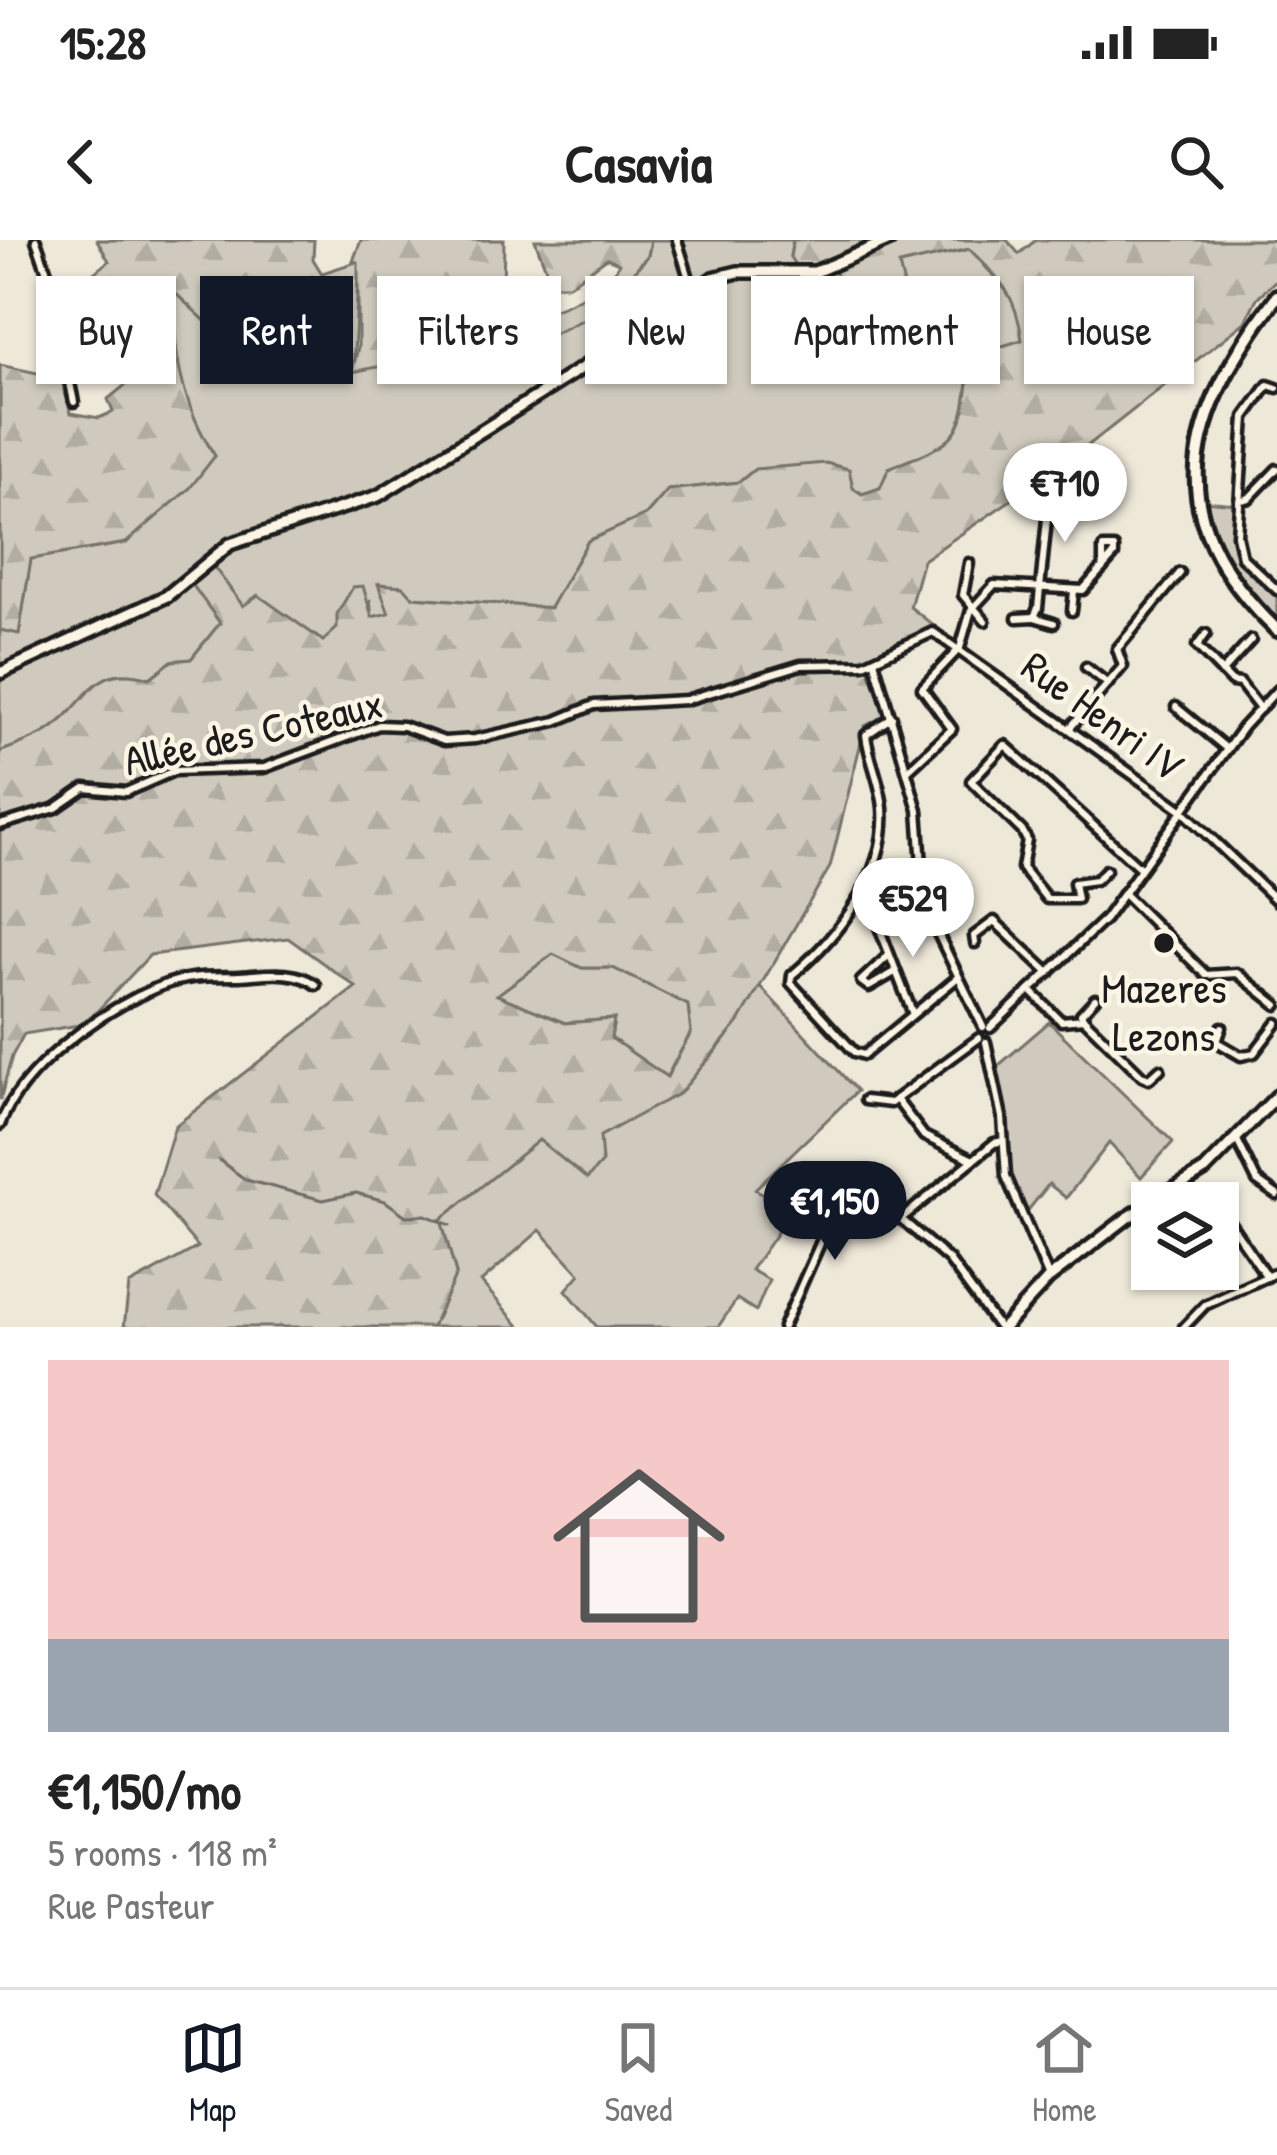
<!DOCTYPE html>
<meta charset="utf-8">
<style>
body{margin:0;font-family:"Patrick Hand",sans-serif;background:#f2f2f2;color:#222;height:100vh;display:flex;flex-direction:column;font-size:45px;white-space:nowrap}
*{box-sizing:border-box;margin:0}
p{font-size:39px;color:#767676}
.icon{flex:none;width:66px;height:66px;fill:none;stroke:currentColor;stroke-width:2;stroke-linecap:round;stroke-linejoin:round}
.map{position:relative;height:1087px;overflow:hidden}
.details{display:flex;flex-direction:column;background:#fff;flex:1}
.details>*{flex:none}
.guide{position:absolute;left:36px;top:36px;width:1206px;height:108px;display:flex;gap:24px}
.tools{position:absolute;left:1131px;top:942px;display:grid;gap:24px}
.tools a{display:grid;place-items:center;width:108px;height:108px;border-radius:0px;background:#fff;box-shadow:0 3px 9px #0004;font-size:60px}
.price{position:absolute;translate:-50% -102px;padding:0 27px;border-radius:42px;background:#fff;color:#222;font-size:39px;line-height:78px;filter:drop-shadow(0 3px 6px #0008)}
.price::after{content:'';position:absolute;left:50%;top:72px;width:36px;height:27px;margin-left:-18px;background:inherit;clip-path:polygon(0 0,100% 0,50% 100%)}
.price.active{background:#111827;color:#fff}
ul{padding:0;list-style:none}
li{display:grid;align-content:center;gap:24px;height:636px;padding:0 48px}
li span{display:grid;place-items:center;height:372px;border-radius:0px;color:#555}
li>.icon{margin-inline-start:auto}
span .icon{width:216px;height:216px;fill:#fffc;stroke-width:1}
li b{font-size:51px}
.pill{padding:0 42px;border-radius:0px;background:#fff;box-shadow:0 3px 9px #0004;font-size:42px;line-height:108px}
.pill.active{background:#111827;color:#fff}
.status{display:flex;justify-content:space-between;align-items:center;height:84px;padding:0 60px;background:#fff;direction:ltr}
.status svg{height:33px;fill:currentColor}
header{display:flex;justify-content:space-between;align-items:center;height:156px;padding:0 48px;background:#fff;font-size:54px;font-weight:800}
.menu{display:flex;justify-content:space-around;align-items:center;height:168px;border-top:3px solid #e0e0e0;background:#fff;font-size:33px;color:#767676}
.menu a{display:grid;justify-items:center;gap:6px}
.menu .active{color:#111827}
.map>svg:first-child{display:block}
.grass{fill:#cfcabd;stroke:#76736c;stroke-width:3}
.forest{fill:url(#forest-firs);stroke:#76736c;stroke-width:3;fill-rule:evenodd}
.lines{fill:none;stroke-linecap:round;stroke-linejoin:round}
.stream{stroke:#6f6c67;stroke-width:3}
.street-casing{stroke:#1c1c1c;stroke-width:15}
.secondary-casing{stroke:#1c1c1c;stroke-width:18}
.primary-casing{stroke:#1c1c1c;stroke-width:20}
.street{stroke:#fcf5e5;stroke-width:6}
.secondary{stroke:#fcf5e5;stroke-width:9}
.primary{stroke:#fcf5e5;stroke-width:10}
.poi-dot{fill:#1c1c1c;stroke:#fcf5e5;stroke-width:4.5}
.labels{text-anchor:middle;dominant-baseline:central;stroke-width:9;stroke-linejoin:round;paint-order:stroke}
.street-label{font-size:42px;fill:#1c1c1c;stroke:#fcf5e5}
.poi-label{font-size:42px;fill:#1c1c1c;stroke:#fcf5e5}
</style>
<div class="status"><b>15:28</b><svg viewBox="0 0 49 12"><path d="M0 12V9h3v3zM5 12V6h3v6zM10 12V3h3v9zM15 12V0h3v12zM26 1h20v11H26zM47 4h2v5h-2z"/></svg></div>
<header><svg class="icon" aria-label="back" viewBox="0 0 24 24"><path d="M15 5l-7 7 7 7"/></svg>Casavia<svg class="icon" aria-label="search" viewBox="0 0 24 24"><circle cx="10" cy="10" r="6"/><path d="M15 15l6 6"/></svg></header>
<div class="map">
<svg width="1277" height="1087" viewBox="0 0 1277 1087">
<defs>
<pattern id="forest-firs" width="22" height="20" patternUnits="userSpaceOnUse" patternTransform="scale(3)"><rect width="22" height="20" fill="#cfcabd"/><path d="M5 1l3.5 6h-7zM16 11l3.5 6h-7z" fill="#b1ada2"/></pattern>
</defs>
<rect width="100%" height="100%" fill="#eee8d9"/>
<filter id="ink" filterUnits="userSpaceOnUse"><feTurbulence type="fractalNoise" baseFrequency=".00833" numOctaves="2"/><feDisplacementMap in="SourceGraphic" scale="24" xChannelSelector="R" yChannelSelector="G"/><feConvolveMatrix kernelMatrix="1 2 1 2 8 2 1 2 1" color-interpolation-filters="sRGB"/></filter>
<g filter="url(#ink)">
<g class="grass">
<path d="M651 0H793L790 16 898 25 970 9 1018 64 1022 100 971 116C962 196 966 199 889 228L880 248 863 254 853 248 739 242 668 250 646 275 588 301 550 368 413 357 380 344 389 374 372 377 370 361 323 402 299 387 220 383 191 419 172 421 150 438C90 420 89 466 46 492 32 500 15 506 0 512V390L19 393 31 319 126 303 215 216C178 159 175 116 172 50L255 127 275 123 323 37 319 34 359 21 353 131 401 122 466 130 545 98 600 71 648 16Z"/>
<path d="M1205 261 1236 264 1238 315 1277 353V382C1241 346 1217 311 1205 261Z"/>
<polygon points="553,714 582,728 613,728 688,765 691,792 666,838 611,798 614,779 565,783 496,755"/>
<path d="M757 743 857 851 755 949 792 971 751 1030 769 1040 756 1071 737 1059 718 1087H597L566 1050 580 1034 540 990 481 1042 520 1087H432L456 1034 440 980 539 899 587 938 600 896C679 853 717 828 757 743Z"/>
<polygon points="1049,782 1173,902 1141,937 1109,903 1066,958 1049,944 1026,973 1007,936 1007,885 992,831"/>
</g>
<g class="forest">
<path d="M97 0H314L313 19 324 37 275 123 255 127 173 51C173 113 181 163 215 216L190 248 126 303 31 319 19 394 0 390V125L61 138 71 173 99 178 113 172 108 159 139 134 128 100 112 115 98 69 81 43 109 21Z"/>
<path d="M361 0H504L503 49 494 86C528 82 607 55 619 23L607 18 569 45H552L535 0H651L648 15 600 71 545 98 466 130 402 122 352 132 358 107V22L353 21Z"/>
<path d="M793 0H1007L1019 14 1036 0H1277V39L1257 58 1245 82 1071 219 923 320 910 367 933 385 865 419 886 475 865 486 830 627 739 782 680 853 600 896 602 922 587 939 539 900 441 979 456 1034 432 1087H124L129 1045 198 1007 154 955 175 886 356 747 288 698 150 715 85 784 24 794 12 816 0 860V512C15 506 32 500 46 492 89 466 89 420 150 438L172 421 191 419 220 383 191 343 211 323 243 366 258 355 323 401 337 388V374L353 347 363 346 372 377 389 373 378 344 403 346 413 357 550 368 588 301 646 275 668 250 739 242 755 229 826 223 849 229 853 248 862 254 880 248 889 228C966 199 962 196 971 116L1022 100C1017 56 1000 38 969 9L899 25 917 99 866 108 834 30 797 28 790 17ZM553 714 582 728H613L688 765 691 793 667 837 611 798 614 779 565 783 497 755Z"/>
</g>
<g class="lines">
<polyline class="stream" points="219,920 246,940 323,960 356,953 385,961 406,976 425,975 450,985"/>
<defs>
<g id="street">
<polyline points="36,0 69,96 63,110 74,162"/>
<polyline points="677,0 693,51"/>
<polyline points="1277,148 1268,145 1245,177 1237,295 1242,317 1277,350"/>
<polyline points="1239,261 1249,258 1277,229"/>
<polyline points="969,323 963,355 985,381"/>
<polyline points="1072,371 1074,351"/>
<polyline points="1034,377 1054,383"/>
<polyline points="1017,378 1034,377 1038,368 1047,279 1056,271 1097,271"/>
<polyline points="1206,394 1197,406 1232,442 1240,443 1260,469"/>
<polyline points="874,420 918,570 925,667 983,787"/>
<polyline points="1086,427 1108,444"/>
<polyline points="1222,432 1251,400"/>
<polyline points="1176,467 1227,509"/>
<path d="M892 477 866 495C869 520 881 543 883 568 888 632 838 697 792 735L791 743 854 812 864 815 957 738"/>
<polyline points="1070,488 1123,426 1117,409 1180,333"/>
<polyline points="908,530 952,489 922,448 960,408 971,370 994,345 1083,350 1114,315 1114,308 1103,308 1103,328"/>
<polyline points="0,585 56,568 85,548 126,552 174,531 264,528 379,485 403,486 444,501 475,499 556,481 594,465 686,460 801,425 864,424 933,392 1182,570 1277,661"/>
<polyline points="1106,630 1096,640 1074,643 1077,659 1047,659 1022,628 1027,600 1022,591 971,541 1005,505 1139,627"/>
<polyline points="1123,653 1206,735 1237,733 1277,765"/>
<polyline points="877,682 912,772"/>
<polyline points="975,703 974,696 994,681 1049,733"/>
<polyline points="889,715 861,741 869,747 895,732"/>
<polyline points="1030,750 1061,781 1084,779 1142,836 1149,839 1160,829"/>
<polyline points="1084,779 1081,774 1095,759"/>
<polyline points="1222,787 1217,802 1241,816 1254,813 1277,783"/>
<polyline points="990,788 1105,679 1243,487 1277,450"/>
<polyline points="986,802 1002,877 1006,936 1049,1038"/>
<polyline points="865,860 891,863 896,859"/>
<path d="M0 885C21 828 101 771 156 748 183 736 209 736 237 736 263 735 294 728 316 745"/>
<polyline points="1236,898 1257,941 1277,955"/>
<polyline points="973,920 924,896 896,859 979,798"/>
<polyline points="1219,967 1267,1037"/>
<polyline points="901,979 949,1020 998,1087"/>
<polyline points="783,1087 826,990 841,976 901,979 994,903 1003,901"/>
<polyline points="1184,1087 1205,1065 1277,1032"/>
</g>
<g id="secondary">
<polyline points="0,433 167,356 230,304 378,256 636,94 713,38 738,32 815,32 890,0"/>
<polyline points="1004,1087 1049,1038 1127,978 1205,930 1277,856"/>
</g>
<path id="primary" d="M1277 56C1186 178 1155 273 1277 390"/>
</defs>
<use href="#street" class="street-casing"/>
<use href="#secondary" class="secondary-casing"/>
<use href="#primary" class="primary-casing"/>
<use href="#street" class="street"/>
<use href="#secondary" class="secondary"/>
<use href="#primary" class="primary"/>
</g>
</g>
<circle class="poi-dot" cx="1164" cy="703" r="12"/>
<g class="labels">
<g class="street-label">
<text transform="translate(1103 475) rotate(36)">Rue Henri IV</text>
<text transform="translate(253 491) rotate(-13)">Allée des Coteaux</text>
</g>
<g class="poi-label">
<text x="1164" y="747">Mazeres<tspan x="1164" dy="48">Lezons</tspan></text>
</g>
</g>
</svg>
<div class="tools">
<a><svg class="icon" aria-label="layers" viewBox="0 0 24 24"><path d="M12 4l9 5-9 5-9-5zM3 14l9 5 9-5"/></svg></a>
</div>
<b class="price" style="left:1065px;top:305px">€710</b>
<b class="price" style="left:913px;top:720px">€529</b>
<b class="price active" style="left:835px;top:1023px">€1,150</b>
<div class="guide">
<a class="pill">Buy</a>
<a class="pill active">Rent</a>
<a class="pill">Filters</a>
<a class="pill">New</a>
<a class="pill">Apartment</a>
<a class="pill">House</a>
</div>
</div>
<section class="details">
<ul>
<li><span style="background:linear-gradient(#f6c9c9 75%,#9aa5b1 0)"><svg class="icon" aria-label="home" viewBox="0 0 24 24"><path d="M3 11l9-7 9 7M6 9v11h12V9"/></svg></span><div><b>€1,150/mo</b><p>5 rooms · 118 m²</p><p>Rue Pasteur</p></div></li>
</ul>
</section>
<nav class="menu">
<a class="active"><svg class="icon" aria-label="map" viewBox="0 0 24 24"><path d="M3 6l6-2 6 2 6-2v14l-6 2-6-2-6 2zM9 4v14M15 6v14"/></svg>Map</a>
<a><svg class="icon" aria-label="saved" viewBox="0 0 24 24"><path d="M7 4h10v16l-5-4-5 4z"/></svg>Saved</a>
<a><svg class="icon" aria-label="home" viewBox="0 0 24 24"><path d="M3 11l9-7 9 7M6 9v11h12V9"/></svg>Home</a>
</nav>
